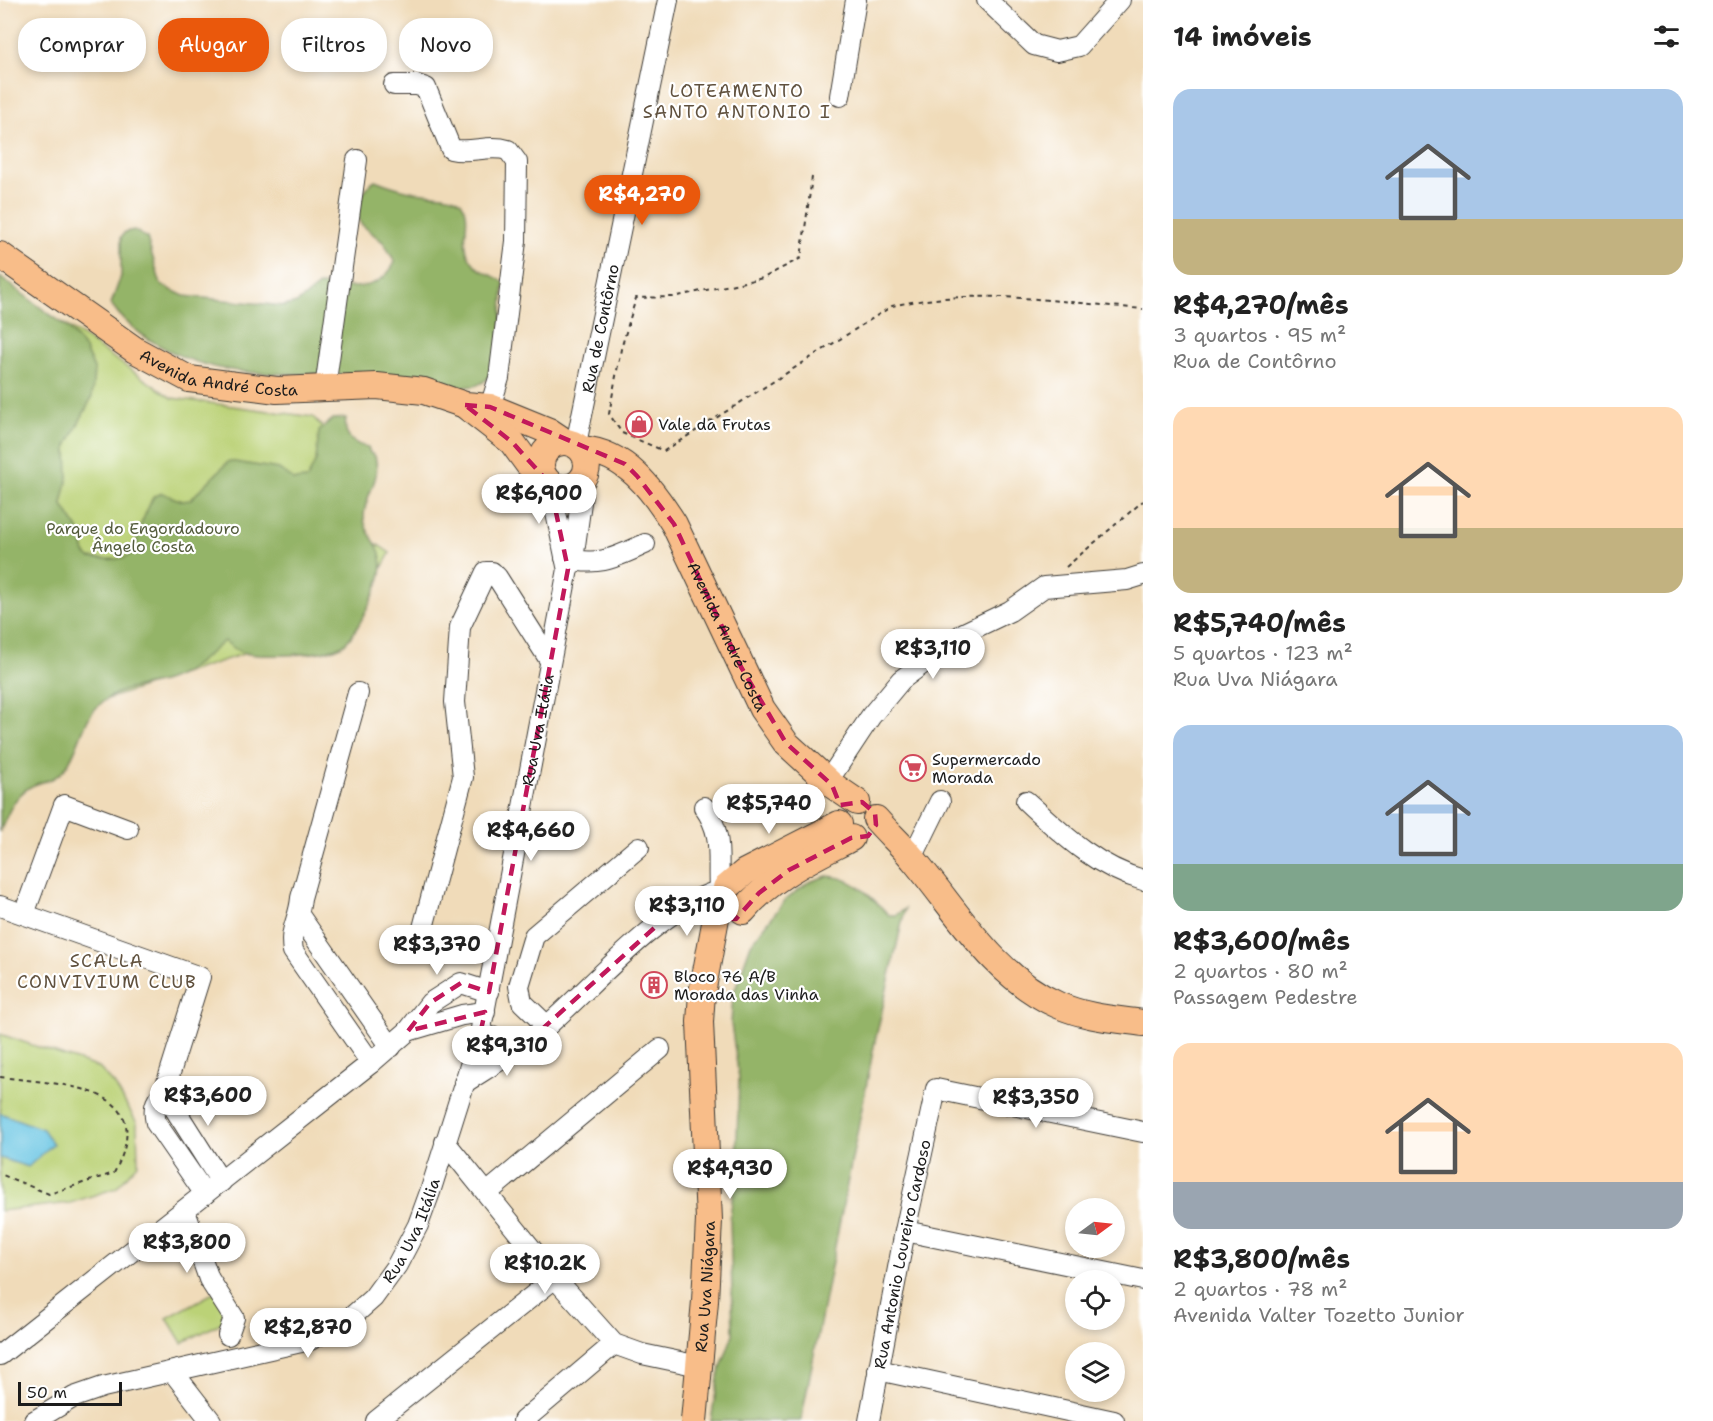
<!DOCTYPE html>
<html lang="pt">
<meta charset="utf-8">
<style>
body{margin:0;font-family:"Shantell Sans",sans-serif;background:#f6f6f6;color:#222;height:100vh;display:flex;flex-direction:column;font-size:22px;white-space:nowrap}
*{box-sizing:border-box;margin:0}
p{font-size:20px;color:#767676}
.icon{flex:none;width:33px;height:33px;fill:none;stroke:currentColor;stroke-width:2;stroke-linecap:round;stroke-linejoin:round}
.map{position:relative;flex:1;overflow:hidden}
.drawer{display:flex;flex-direction:column;background:#fff;width:570px}
.drawer>*{flex:none}
.guide{position:absolute;left:18px;top:18px;width:570px;height:54px;display:flex;gap:12px}
.needle{width:39px;rotate:75deg}
.controls{position:absolute;left:1065px;top:1198px;display:grid;gap:12px}
.controls a{display:grid;place-items:center;width:60px;height:60px;border-radius:50%;background:#fff;box-shadow:0 3px 9px #0003;font-size:30px}
.scale{position:absolute;left:18px;bottom:15px;width:104px;box-sizing:border-box;padding-left:6px;border:3px solid #1c1c1c;border-top:0;font-size:16px;line-height:21px;white-space:nowrap;color:#1c1c1c;-webkit-text-stroke:4px #fff;paint-order:stroke}
.price{position:absolute;translate:-50% -51px;padding:0 14px;border-radius:21px;background:#fff;color:#222;font-size:20px;line-height:39px;filter:drop-shadow(0 2px 3px #0008)}
.price::after{content:'';position:absolute;left:50%;top:36px;width:18px;height:14px;margin-left:-9px;background:inherit;clip-path:polygon(0 0,100% 0,50% 100%)}
.price.selected{background:#ea580c;color:#fff}
ul{padding:0;list-style:none}
li{display:grid;align-content:center;gap:12px;height:318px;padding:0 30px}
li span{display:grid;place-items:center;height:186px;border-radius:18px;color:#555}
li>.icon{margin-inline-start:auto}
span .icon{width:108px;height:108px;fill:#fffc;stroke-width:1}
li b{font-size:26px}
h2{display:flex;justify-content:space-between;align-items:center;height:72px;padding:0 30px;font-size:26px}
.pill{padding:0 21px;border-radius:24px;background:#fff;box-shadow:0 3px 9px #0003;font-size:21px;line-height:54px}
.pill.selected{background:#ea580c;color:#fff}
main{display:flex;flex:1;min-height:0}
.map>svg:first-child{display:block}
.green{fill:#bbd277;stroke:#6c774a;stroke-width:1.5}
.forest{fill:#94b468;stroke:#586842;stroke-width:1.5}
.water{fill:#64c3e2;stroke:#40707f;stroke-width:1.5}
.lines{fill:none;stroke-linecap:round;stroke-linejoin:round}
.minor-casing{stroke:#3c3934;stroke-width:22}
.major-casing{stroke:#3c3934;stroke-width:28}
.path{stroke:#3c3934;stroke-width:2;stroke-dasharray:4.5 4.5;stroke-linecap:butt}
.minor{stroke:#fff;stroke-width:20}
.major{stroke:#f8bd89;stroke-width:26}
.marked{fill:none;stroke:#c2185b;stroke-width:4.5;stroke-dasharray:12 8;stroke-linejoin:round}
.labels{text-anchor:middle;dominant-baseline:central;stroke-width:4.5;stroke-linejoin:round;paint-order:stroke}
.street-label{font-size:16px;fill:#1c1c1c;stroke:#fff}
.poi-label{font-size:16px;fill:#1c1c1c;stroke:#fff;text-anchor:start}
.park-label{font-size:16px;fill:#545c3c;stroke:#fff}
.neighbourhood-label{font-size:18px;letter-spacing:1.5px;fill:#60513e;stroke:#fff}
</style>
<main>
<div class="map">
<svg width="1143" height="1421" viewBox="0 0 1143 1421">
<rect width="100%" height="100%" fill="#fff"/>
<filter id="ink" filterUnits="userSpaceOnUse"><feTurbulence type="fractalNoise" baseFrequency=".0167" numOctaves="2"/><feDisplacementMap in="SourceGraphic" scale="12" xChannelSelector="R" yChannelSelector="G"/><feConvolveMatrix kernelMatrix="1 2 1 2 8 2 1 2 1" color-interpolation-filters="sRGB"/></filter>
<filter id="wash" filterUnits="userSpaceOnUse"><feTurbulence type="fractalNoise" baseFrequency=".008" numOctaves="4" result="noise"/><feDisplacementMap in="SourceGraphic" scale="24" xChannelSelector="R" yChannelSelector="G"/><feGaussianBlur stdDeviation="1.35" result="paint"/><feColorMatrix in="noise" values="0 0 0 0 0 0 0 0 0 0 0 0 0 0 0 0 0 1.4 0 .05"/><feComposite in="paint" operator="in"/></filter>
<g filter="url(#wash)">
<rect width="100%" height="100%" fill="#f0dbb9"/>
<g class="green">
<polygon points="0,280 172,398 313,417 371,478 353,528 390,553 363,603 246,653 11,731"/>
<polygon points="0,1034 99,1068 115,1085 137,1123 138,1164 116,1188 70,1203 0,1211"/>
<polygon points="215,1292 229,1319 182,1343 167,1318"/>
</g>
<g class="forest">
<path d="M375 180C400 190 416 193 443 195 449 196 456 197 460 201 477 218 453 243 476 266 482 273 496 276 504 282 502 306 502 364 486 380 473 392 448 385 433 383 406 380 378 374 351 374 305 373 259 377 214 367 177 358 133 336 111 304L121 276V237L125 232 134 230 147 238 161 285 184 296 284 306 297 303 320 285C349 288 380 293 395 262L384 243 361 224 356 214C359 202 364 187 375 180Z"/>
<path d="M0 277 69 329 84 347 94 369 92 397 67 446 68 477 62 504 80 532 85 553 90 558C107 560 126 562 138 548L136 535 153 497 162 493 182 501 190 500 229 461 279 469 294 480 307 479 316 460 319 431 333 419 346 418C343 435 351 444 368 447L370 453 375 456C382 482 364 494 364 517 364 536 386 545 381 573 378 589 356 636 343 645 327 655 255 659 239 651 234 649 229 644 224 641 206 656 191 672 168 680 146 688 125 685 104 701 80 718 81 750 63 771 54 781 41 781 30 787 14 796 7 815 0 832Z"/>
<path d="M827 876C855 877 870 896 889 915H896L905 909 874 1046 801 1421H711L719 1373 733 1334 730 1217 736 1170 739 1078 731 1024 733 995 751 944 786 899 809 882Z"/>
</g>
<polygon class="water" points="0,1113 43,1129 53,1144 28,1167 0,1158"/>
</g>
<g filter="url(#ink)">
<g class="lines">
<defs>
<g id="minor">
<polyline points="987,0 1034,45 1057,51 1079,46 1120,0"/>
<path d="M394 85H417L426 88 451 149C471 154 488 144 508 150L517 162 516 241 499 378 490 407"/>
<polyline points="840,96 856,0"/>
<polyline points="325,388 357,160"/>
<path id="s1" d="M576 444 668 0"/>
<polyline points="550,484 567,566"/>
<path d="M565 558C599 567 614 558 645 544"/>
<path d="M358 693 301 898C299 921 289 928 293 951L371 1063"/>
<polyline points="828,781 871,716 901,680 964,633 1010,611 1044,587 1127,580 1143,575"/>
<path d="M1026 801C1062 834 1096 867 1143 880"/>
<path d="M704 807C724 835 717 856 719 889"/>
<polyline points="912,858 940,801"/>
<path d="M0 906 200 977 164 1092C154 1102 153 1109 156 1123L205 1194"/>
<polyline points="24,914 64,805 128,829"/>
<polyline points="299,915 391,1047"/>
<polyline points="423,928 463,777 455,702 460,627 486,572 492,572 497,577 549,659"/>
<polyline points="547,1026 522,1002 519,986 534,936 639,847"/>
<polyline points="408,1031 462,1015 485,1012"/>
<polyline points="480,1034 503,1040 530,1040"/>
<path d="M464 1083C492 1065 522 1048 547 1026 595 984 657 911 715 892"/>
<polyline points="164,1092 221,1182"/>
<polyline points="445,1142 555,1278 614,1344 642,1354 699,1366"/>
<polyline points="487,1193 660,1049"/>
<polyline points="185,1211 209,1279 234,1318 228,1335"/>
<polyline points="905,1231 1143,1280"/>
<polyline points="0,1355 371,1063 408,1031 430,1003 461,983 489,992"/>
<polyline points="878,1370 1114,1421"/>
<polyline points="173,1372 211,1421"/>
<path id="s2" d="M34 1421 74 1397 103 1387 310 1340 348 1320 373 1298 397 1265 418 1225 430 1192 480 1034 568 569 573 560 582 495 580 482"/>
<polyline points="376,1421 555,1278"/>
<polyline points="523,1421 614,1344"/>
<path id="s3" d="M869 1421 905 1231 936 1089 1143 1132"/>
</g>
<g id="major">
<path id="s4" d="M0 255 135 350 189 379 277 390 377 386 424 391 465 405 490 407 549 431 564 441"/>
<polyline points="467,407 512,442 528,464 543,476"/>
<circle cx="564" cy="465" r="23"/>
<path id="s5" d="M582 449C626 453 652 489 674 524L762 709 786 743 832 785 857 802"/>
<path d="M876 819C888 833 902 845 913 859 957 911 994 977 1058 1005 1085 1017 1114 1019 1143 1023"/>
<polyline points="726,888 745,872 839,824"/>
<path d="M743 911C772 876 811 859 851 838"/>
<path id="s6" d="M694 1421 705 1301 709 1220 700 1022 702 993 716 918"/>
</g>
</defs>
<use href="#minor" class="minor-casing"/>
<use href="#major" class="major-casing"/>
<g class="path">
<path d="M812 177 801 258 763 278 673 297 636 298 621 349 609 414 622 433 664 451 892 306C974 287 1060 302 1143 309"/>
<polyline points="1066,567 1143,501"/>
<path d="M0 1077C61 1085 162 1084 114 1173L49 1194 0 1174"/>
</g>
<use href="#minor" class="minor"/>
<use href="#major" class="major"/>
</g>
</g>
<path class="marked" d="M465 405 490 407 625 464 637 476 674 524 741 667 786 743 832 785 840 805 862 802 875 813 876 825 868 836 851 838 789 870 759 893 736 919 716 918 710 890 663 920 530 1040H503L480 1034 485 1012 408 1031 430 1003 461 983 489 992 568 569 550 484 512 442Z"/>
<defs>
<symbol id="shop-ring" viewBox="-11 -11 22 22"><circle r="9.5" fill="#fff" stroke="#d1495b" stroke-width="1.5"/><path d="M-5-2.5h2.3a2.7 3.5 0 0 1 5.4 0H5L5.5 6h-11ZM-1.5-2.5h3a1.5 2.3 0 0 0-3 0Z" fill="#d1495b"/></symbol>
<symbol id="supermarket-ring" viewBox="-11 -11 22 22"><circle r="9.5" fill="#fff" stroke="#d1495b" stroke-width="1.5"/><path d="M-6-5.5h2.5l.6 2H6L4.5 2H-2.5L-4.4-4H-6ZM-1.5 3.2a1.3 1.3 0 1 0 .1 0ZM3 3.2a1.3 1.3 0 1 0 .1 0Z" fill="#d1495b"/></symbol>
<symbol id="building-ring" viewBox="-11 -11 22 22"><circle r="9.5" fill="#fff" stroke="#d1495b" stroke-width="1.5"/><path d="M-4-6H4V6H1V3H-1V6H-4ZM-2.5-4.3h1.7v1.8h-1.7ZM.8-4.3h1.7v1.8H.8ZM-2.5-1h1.7V.8h-1.7ZM.8-1h1.7V.8H.8Z" fill="#d1495b"/></symbol>
</defs>
<g fill-rule="evenodd">
<use href="#shop-ring" x="624" y="409" width="30" height="30"/>
<use href="#supermarket-ring" x="898" y="753" width="30" height="30"/>
<use href="#building-ring" x="639" y="970" width="30" height="30"/>
</g>
<g class="labels">
<g class="street-label">
<text stroke="none"><textPath href="#s1" startOffset="118">Rua de Contôrno</textPath></text>
<text stroke="none"><textPath href="#s4" startOffset="254">Avenida André Costa</textPath></text>
<text stroke="none"><textPath href="#s5" startOffset="248">Avenida André Costa</textPath></text>
<text stroke="none"><textPath href="#s2" startOffset="962">Rua Uva Itália</textPath></text>
<text stroke="none"><textPath href="#s2" startOffset="444">Rua Uva Itália</textPath></text>
<text stroke="none"><textPath href="#s3" startOffset="170">Rua Antonio Loureiro Cardoso</textPath></text>
<text stroke="none"><textPath href="#s6" startOffset="135">Rua Uva Niágara</textPath></text>
</g>
<g class="poi-label">
<text x="658" y="424">Vale da Frutas</text>
<text x="932" y="759">Supermercado<tspan x="932" dy="18">Morada</tspan></text>
<text x="674" y="976">Bloco 76 A/B<tspan x="674" dy="18">Morada das Vinha</tspan></text>
</g>
<g class="park-label">
<text x="143" y="528">Parque do Engordadouro<tspan x="143" dy="18">Ângelo Costa</tspan></text>
</g>
<g class="neighbourhood-label">
<text x="737" y="91">LOTEAMENTO<tspan x="737" dy="21">SANTO ANTONIO I</tspan></text>
<text x="107" y="961">SCALLA<tspan x="107" dy="21">CONVIVIUM CLUB</tspan></text>
</g>
</g>
</svg>
<div class="controls">
<a><svg class="needle" viewBox="-14 -14 28 28"><path d="M0-13l5 13h-10z" fill="#e53935"/><path d="M0 13l5-13h-10z" fill="#767676"/></svg></a>
<a><svg class="icon" aria-label="locate" viewBox="0 0 24 24"><circle cx="12" cy="12" r="6"/><path d="M12 2v4M12 18v4M2 12h4M18 12h4"/></svg></a>
<a><svg class="icon" aria-label="layers" viewBox="0 0 24 24"><path d="M12 4l9 5-9 5-9-5zM3 14l9 5 9-5"/></svg></a>
</div>
<div class="scale">50 m</div>
<b class="price selected" style="left:642px;top:226px">R$4,270</b>
<b class="price" style="left:539px;top:525px">R$6,900</b>
<b class="price" style="left:933px;top:680px">R$3,110</b>
<b class="price" style="left:769px;top:835px">R$5,740</b>
<b class="price" style="left:531px;top:862px">R$4,660</b>
<b class="price" style="left:687px;top:937px">R$3,110</b>
<b class="price" style="left:437px;top:976px">R$3,370</b>
<b class="price" style="left:507px;top:1077px">R$9,310</b>
<b class="price" style="left:208px;top:1127px">R$3,600</b>
<b class="price" style="left:1036px;top:1129px">R$3,350</b>
<b class="price" style="left:730px;top:1200px">R$4,930</b>
<b class="price" style="left:187px;top:1274px">R$3,800</b>
<b class="price" style="left:545px;top:1295px">R$10.2K</b>
<b class="price" style="left:308px;top:1359px">R$2,870</b>
<div class="guide">
<a class="pill">Comprar</a>
<a class="pill selected">Alugar</a>
<a class="pill">Filtros</a>
<a class="pill">Novo</a>
</div>
</div>
<section class="drawer">
<h2>14 imóveis<svg class="icon" aria-label="filters" viewBox="0 0 24 24"><path d="M4 7h16M4 17h16"/><circle cx="9" cy="7" r="2"/><circle cx="15" cy="17" r="2"/></svg></h2>
<ul>
<li><span style="background:linear-gradient(#a9c7e8 70%,#c2b280 0)"><svg class="icon" aria-label="home" viewBox="0 0 24 24"><path d="M3 11l9-7 9 7M6 9v11h12V9"/></svg></span><div><b>R$4,270/mês</b><p>3 quartos · 95 m²</p><p>Rua de Contôrno</p></div></li>
<li><span style="background:linear-gradient(#ffd9b3 65%,#c2b280 0)"><svg class="icon" aria-label="home" viewBox="0 0 24 24"><path d="M3 11l9-7 9 7M6 9v11h12V9"/></svg></span><div><b>R$5,740/mês</b><p>5 quartos · 123 m²</p><p>Rua Uva Niágara</p></div></li>
<li><span style="background:linear-gradient(#a9c7e8 75%,#7fa58c 0)"><svg class="icon" aria-label="home" viewBox="0 0 24 24"><path d="M3 11l9-7 9 7M6 9v11h12V9"/></svg></span><div><b>R$3,600/mês</b><p>2 quartos · 80 m²</p><p>Passagem Pedestre</p></div></li>
<li><span style="background:linear-gradient(#ffd9b3 75%,#9aa5b1 0)"><svg class="icon" aria-label="home" viewBox="0 0 24 24"><path d="M3 11l9-7 9 7M6 9v11h12V9"/></svg></span><div><b>R$3,800/mês</b><p>2 quartos · 78 m²</p><p>Avenida Valter Tozetto Junior</p></div></li>
</ul>
</section>
</main>
